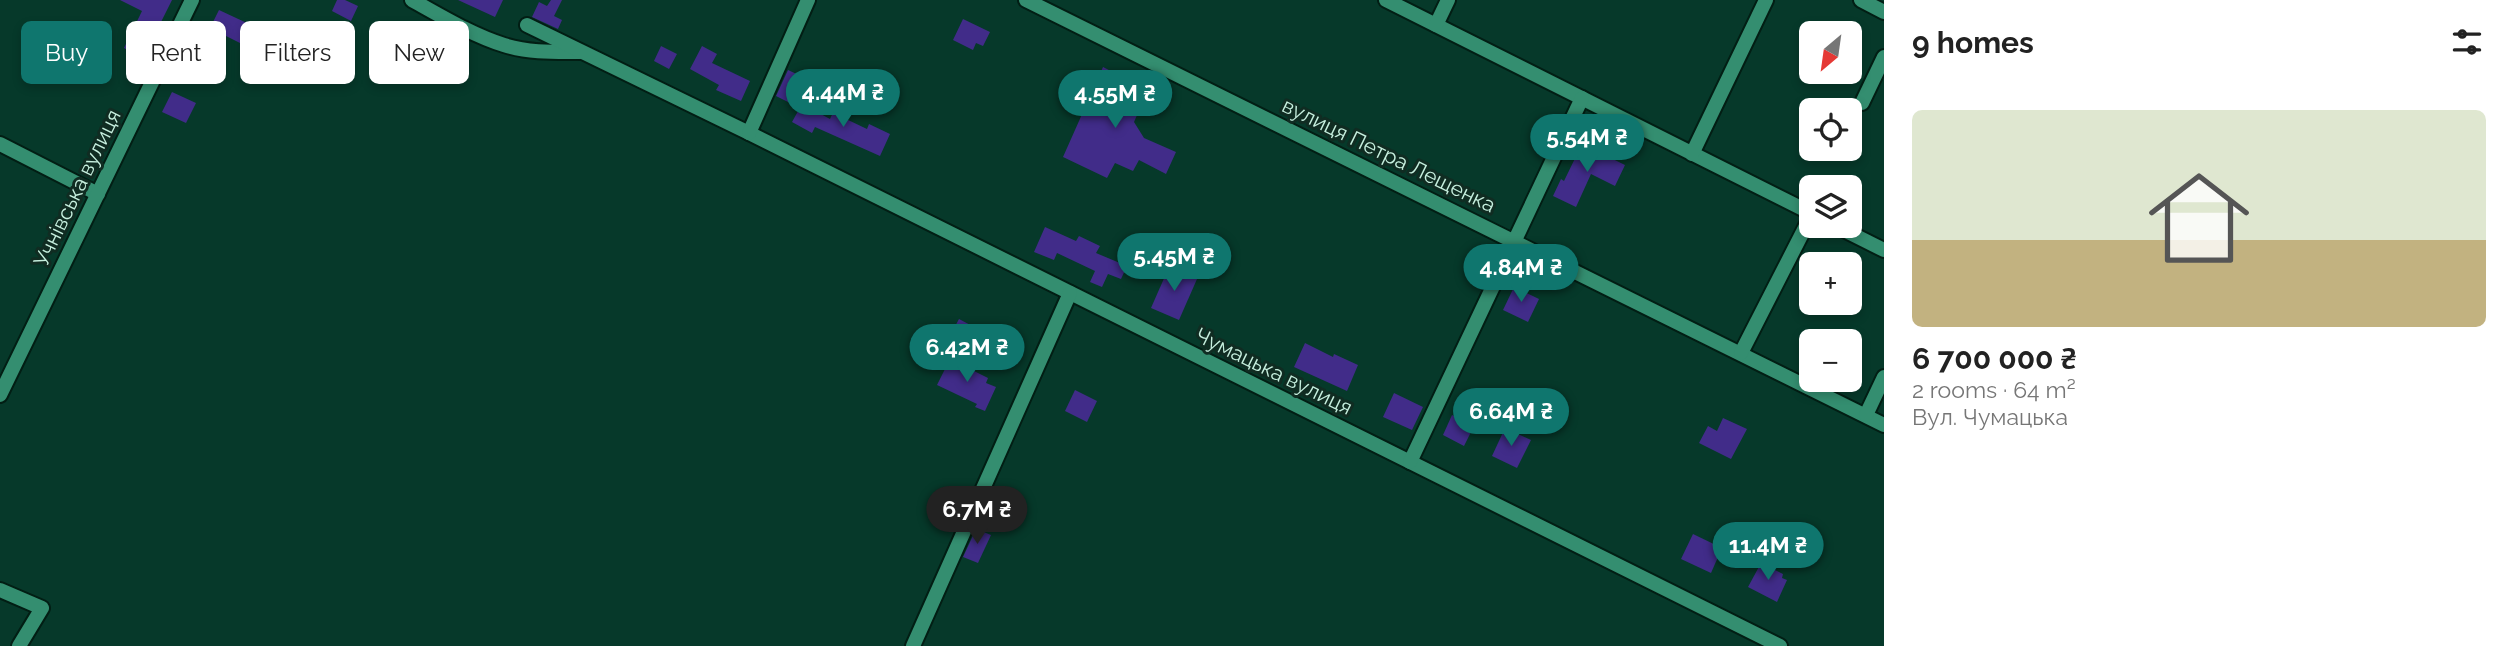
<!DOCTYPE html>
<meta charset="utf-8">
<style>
body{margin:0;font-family:Raleway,sans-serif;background:#f2f2f2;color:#222;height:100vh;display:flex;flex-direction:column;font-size:26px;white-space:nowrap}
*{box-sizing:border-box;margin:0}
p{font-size:23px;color:#767676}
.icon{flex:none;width:38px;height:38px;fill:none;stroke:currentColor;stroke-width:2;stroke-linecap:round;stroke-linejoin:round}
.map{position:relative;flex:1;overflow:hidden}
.side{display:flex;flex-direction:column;background:#fff;width:630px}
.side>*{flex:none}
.hud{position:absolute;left:21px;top:21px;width:665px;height:63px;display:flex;gap:14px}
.needle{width:46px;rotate:209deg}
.buttons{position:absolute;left:1799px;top:21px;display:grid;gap:14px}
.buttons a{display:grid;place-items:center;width:63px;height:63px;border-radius:10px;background:#fff;box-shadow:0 4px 10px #0003;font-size:35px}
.price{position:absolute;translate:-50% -60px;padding:0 16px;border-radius:24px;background:#0f766e;color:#fff;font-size:23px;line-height:46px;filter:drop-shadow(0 2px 4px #0008)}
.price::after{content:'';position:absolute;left:50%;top:42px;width:21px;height:16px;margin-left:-10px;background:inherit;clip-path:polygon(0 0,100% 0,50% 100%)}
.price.on{background:#222;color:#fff}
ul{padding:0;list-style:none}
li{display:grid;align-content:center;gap:14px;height:371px;padding:0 28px}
li span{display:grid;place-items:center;height:217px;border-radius:10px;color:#555}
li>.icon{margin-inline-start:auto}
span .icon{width:126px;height:126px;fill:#fffc;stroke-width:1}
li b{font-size:30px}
h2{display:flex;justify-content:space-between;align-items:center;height:84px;padding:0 28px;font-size:30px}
.chip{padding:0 24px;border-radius:10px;background:#fff;box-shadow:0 4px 10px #0003;font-size:24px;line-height:63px}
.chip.on{background:#0f766e;color:#fff}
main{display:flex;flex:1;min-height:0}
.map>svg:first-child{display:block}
.building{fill:#412c89}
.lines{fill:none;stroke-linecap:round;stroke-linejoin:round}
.minor-casing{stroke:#021e14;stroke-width:18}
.minor{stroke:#348e70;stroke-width:14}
.labels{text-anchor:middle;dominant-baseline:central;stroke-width:6;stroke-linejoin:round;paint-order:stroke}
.street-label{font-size:21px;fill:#c7f0df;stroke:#102c22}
</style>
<main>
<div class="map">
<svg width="1884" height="646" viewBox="0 0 1884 646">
<rect width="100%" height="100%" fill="#06392a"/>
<g class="building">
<polygon points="120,0 172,0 143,58 124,48 142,11"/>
<polygon points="337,0 345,0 358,6 351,21 332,11"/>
<polygon points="458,0 503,0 495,17"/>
<polygon points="551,0 562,0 554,16 562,20 558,29 532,17 539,2 547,6"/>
<polygon points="219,10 249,24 240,43 210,28"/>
<polygon points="963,19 990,32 983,46 976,43 973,50 953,40"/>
<polygon points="661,46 677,54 669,69 654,61"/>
<polygon points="702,46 717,54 712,63 750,81 741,101 716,90 719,85 690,69"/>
<polygon points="1103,67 1148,90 1134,122 1144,138 1176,152 1166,174 1139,160 1133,171 1115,163 1107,178 1063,157"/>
<polygon points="788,70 803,77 790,103 776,96"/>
<polygon points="172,92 196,103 186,123 162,112"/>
<polygon points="802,104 830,119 835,108 848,115 846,119 867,129 869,124 890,134 880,156 815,127 812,133 792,122"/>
<polygon points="1582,144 1625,165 1615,186 1591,174 1576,207 1553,196 1561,179 1564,181"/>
<polygon points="1045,227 1076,241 1079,236 1100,246 1096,253 1127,266 1121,279 1108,274 1102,287 1090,282 1095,271 1057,253 1054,260 1034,252"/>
<polygon points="1169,267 1197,279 1179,320 1151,308"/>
<polygon points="1514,287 1539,299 1528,322 1503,310"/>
<polygon points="959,319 976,328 969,341 952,332"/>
<polygon points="1305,343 1333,357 1334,354 1358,365 1347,391 1294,367"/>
<polygon points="950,359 988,378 986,383 996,387 985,411 975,407 977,404 937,385"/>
<polygon points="1075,390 1097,401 1087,422 1065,411"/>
<polygon points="1394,393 1423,407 1412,430 1383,417"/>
<polygon points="1452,415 1474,426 1464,446 1443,435"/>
<polygon points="1723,418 1747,429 1731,459 1699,443 1708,426 1717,431"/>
<polygon points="1505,428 1531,440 1517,468 1492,456"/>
<polygon points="976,529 991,535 978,563 963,557"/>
<polygon points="1693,534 1722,548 1711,573 1681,559"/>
<polygon points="1761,563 1783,574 1782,578 1787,580 1777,602 1748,587"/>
</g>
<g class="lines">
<defs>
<g id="minor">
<path d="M412 0C441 16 472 35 504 45 529 53 555 52 580 52"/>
<polyline points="1026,0 1884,425"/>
<polyline points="1386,0 1811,213"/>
<polyline points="1861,0 1884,12"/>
<polyline points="527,25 749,133 1780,646"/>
<polyline points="1436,25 1448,0"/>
<polyline points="1862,103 1884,57"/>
<polyline points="749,133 808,0"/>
<polyline points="0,144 98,194"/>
<polyline points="1692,154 1766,0"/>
<polyline points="1836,226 1884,250"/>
<polyline points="1741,353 1811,216"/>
<polyline points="0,395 192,0"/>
<polyline points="1866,415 1884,377"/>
<polyline points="1410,462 1582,98"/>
<polyline points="0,590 42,608 19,646"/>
<polyline points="913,646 1070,293"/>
</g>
</defs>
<use href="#minor" class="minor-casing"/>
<use href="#minor" class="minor"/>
</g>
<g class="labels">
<g class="street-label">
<text transform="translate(1389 155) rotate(26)">вулиця Петра Лещенка</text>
<text transform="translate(77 188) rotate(-64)">Учнівська вулиця</text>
<text transform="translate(1274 371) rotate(26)">Чумацька вулиця</text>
</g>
</g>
</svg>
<div class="buttons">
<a><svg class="needle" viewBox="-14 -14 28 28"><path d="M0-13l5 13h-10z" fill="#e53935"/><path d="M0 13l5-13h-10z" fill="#767676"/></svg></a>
<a><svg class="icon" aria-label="locate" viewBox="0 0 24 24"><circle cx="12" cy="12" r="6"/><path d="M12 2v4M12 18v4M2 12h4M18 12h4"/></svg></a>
<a><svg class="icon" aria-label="layers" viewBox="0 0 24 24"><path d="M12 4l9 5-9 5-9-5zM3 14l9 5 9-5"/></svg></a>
<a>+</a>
<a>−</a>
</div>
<b class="price" style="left:843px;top:129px">4.44M ₴</b>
<b class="price" style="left:1115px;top:130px">4.55M ₴</b>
<b class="price" style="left:1587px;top:174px">5.54M ₴</b>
<b class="price" style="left:1174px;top:293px">5.45M ₴</b>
<b class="price" style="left:1521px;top:304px">4.84M ₴</b>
<b class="price" style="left:967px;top:384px">6.42M ₴</b>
<b class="price" style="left:1511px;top:448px">6.64M ₴</b>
<b class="price on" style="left:977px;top:546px">6.7M ₴</b>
<b class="price" style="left:1768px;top:582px">11.4M ₴</b>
<div class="hud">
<a class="chip on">Buy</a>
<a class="chip">Rent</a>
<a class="chip">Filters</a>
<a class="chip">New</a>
</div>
</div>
<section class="side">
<h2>9 homes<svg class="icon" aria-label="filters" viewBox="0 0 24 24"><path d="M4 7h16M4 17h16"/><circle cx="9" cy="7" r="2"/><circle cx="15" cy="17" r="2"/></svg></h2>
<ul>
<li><span style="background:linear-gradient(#dfe7d0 60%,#c2b280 0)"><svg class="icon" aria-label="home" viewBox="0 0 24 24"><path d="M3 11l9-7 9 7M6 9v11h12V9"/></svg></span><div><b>6 700 000 ₴</b><p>2 rooms · 64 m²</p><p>Вул. Чумацька</p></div></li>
</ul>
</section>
</main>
